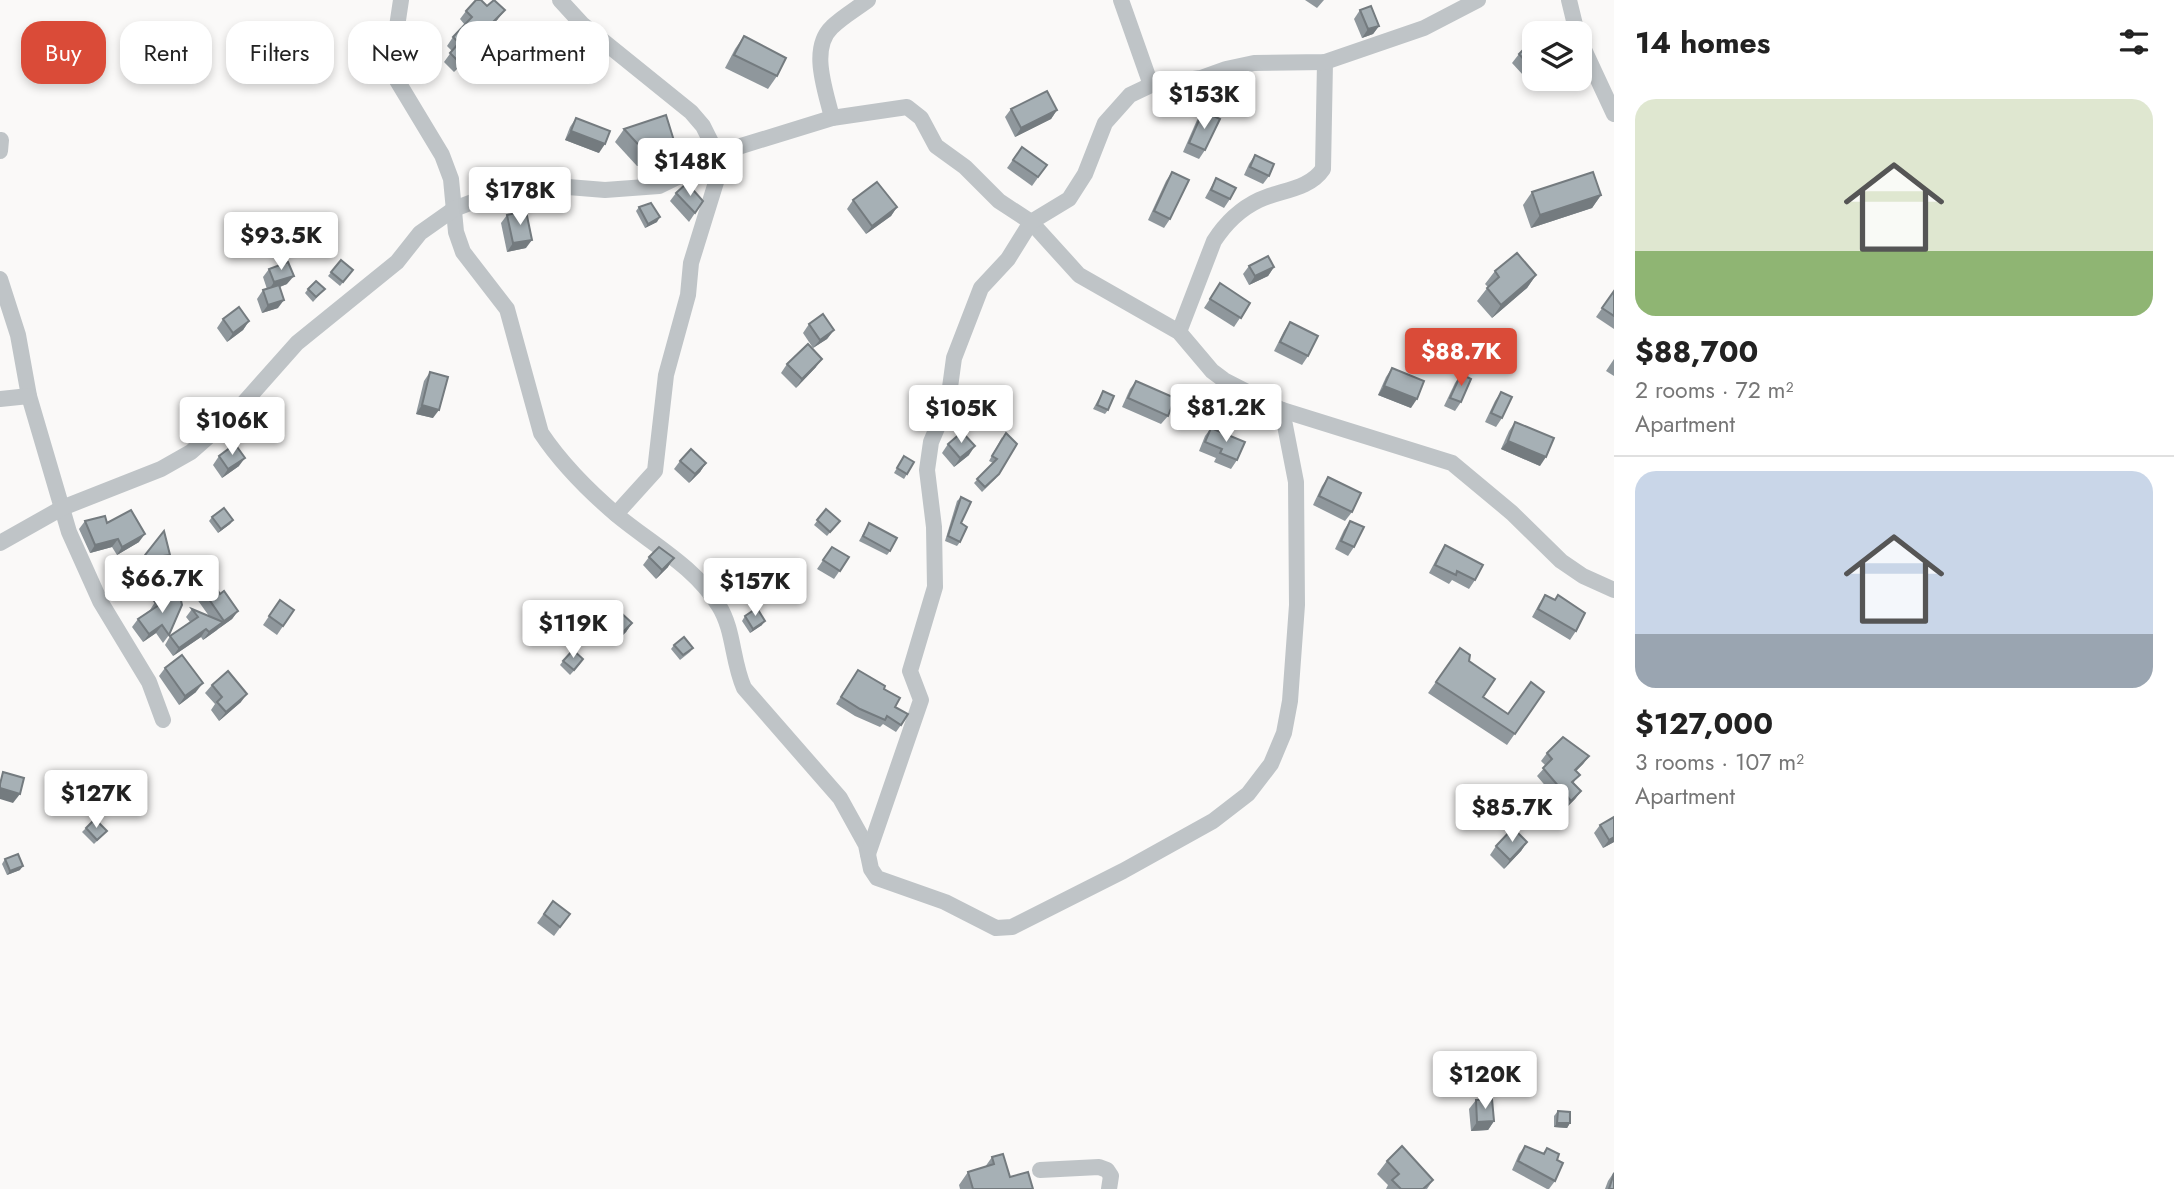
<!DOCTYPE html>
<meta charset="utf-8">
<style>
body{margin:0;font-family:Jost,sans-serif;background:#f2f2f2;color:#222;height:100vh;display:flex;flex-direction:column;font-size:26px;white-space:nowrap}
*{box-sizing:border-box;margin:0}
p{font-size:23px;color:#767676}
.icon{flex:none;width:38px;height:38px;fill:none;stroke:currentColor;stroke-width:2;stroke-linecap:round;stroke-linejoin:round}
.map{position:relative;flex:1;overflow:hidden}
.sheet{display:flex;flex-direction:column;background:#fff;width:560px}
.sheet>*{flex:none}
.banner{position:absolute;left:21px;top:21px;width:665px;height:63px;display:flex;gap:14px}
.fabs{position:absolute;left:1522px;top:21px;display:grid;gap:14px}
.fabs a{display:grid;place-items:center;width:70px;height:70px;border-radius:14px;background:#fff;box-shadow:0 4px 10px #0003;font-size:35px}
.price{position:absolute;translate:-50% -60px;padding:0 16px;border-radius:7px;background:#fff;color:#222;font-size:23px;line-height:46px;filter:drop-shadow(0 2px 4px #0008)}
.price::after{content:'';position:absolute;left:50%;top:42px;width:21px;height:16px;margin-left:-10px;background:inherit;clip-path:polygon(0 0,100% 0,50% 100%)}
.price.active{background:#da4b38;color:#fff}
ul{padding:0;list-style:none}
li{display:grid;align-content:center;gap:14px;height:371px;padding:0 21px}
li+li{border-top:2px solid #e0e0e0}
li span{display:grid;place-items:center;height:217px;border-radius:21px;color:#555}
li>.icon{margin-inline-start:auto}
span .icon{width:126px;height:126px;fill:#fffc;stroke-width:1}
li b{font-size:30px}
h2{display:flex;justify-content:space-between;align-items:center;height:84px;padding:0 21px;font-size:30px}
.chip{padding:0 24px;border-radius:21px;background:#fff;box-shadow:0 4px 10px #0003;font-size:24px;line-height:63px}
.chip.active{background:#da4b38;color:#fff}
main{display:flex;flex:1;min-height:0}
.map>svg:first-child{display:block}
.lines{fill:none;stroke-linecap:round;stroke-linejoin:round}
.minor{stroke:#bfc4c7;stroke-width:16}
.wall{fill:#8f979c}
.shaded-wall{fill:#747b7f}
.building{fill:#a6b0b5;stroke:#747b7f;stroke-width:2}
</style>
<main>
<div class="map">
<svg width="1614" height="1189" viewBox="0 0 1614 1189">
<rect width="100%" height="100%" fill="#faf9f8"/>
<g class="lines">
<g class="minor">
<path d="M401 0 392 60 395 77 442 155 451 179 456 232 463 252 507 309 541 433C561 463 591 493 618 516 652 544 695 567 719 606 734 630 732 661 744 688L840 798 866 845 871 869 877 878 945 902 996 928 1012 927 1123 871 1213 821 1248 794 1271 764 1284 733 1290 701 1297 605 1296 482 1282 410"/>
<polyline points="560,0 582,24 691,112 703,126 718,156 717,179 691,263 688,295 666,375 655,471 616,514"/>
<polyline points="1121,0 1151,85"/>
<polyline points="1569,0 1577,33"/>
<polyline points="1580,41 1614,114"/>
<path d="M832 118C826 91 809 49 832 27 842 17 856 9 868 0"/>
<polyline points="0,151 1,140"/>
<polyline points="0,279 18,335 29,396 69,532 100,601 149,682 163,720"/>
<path d="M1179 332 1214 241C1225 224 1240 209 1259 200 1280 190 1309 190 1323 169L1325 62"/>
<polyline points="0,399 29,396"/>
<polyline points="0,543 62,508 161,469 191,452 233,415 297,343 397,262 420,233 454,209 483,198 568,187 605,190 659,186 741,146 832,118 907,107 921,118 936,146 965,167 999,201 1031,222 1079,275 1179,332 1212,371 1224,380 1282,410 1452,463 1512,513 1561,561 1583,576 1614,590"/>
<polyline points="868,854 921,700 910,671 935,587 934,527 927,470 931,442 948,402 954,358 981,288 1008,259 1031,222 1069,199 1085,174 1105,123 1130,95 1151,85 1201,78 1226,69 1254,63 1325,62 1424,28 1478,0"/>
<polyline points="1040,1170 1099,1167 1107,1170 1111,1176 1109,1189"/>
</g>
</g>
<g class="wall">
<polygon points="1305,0 1324,0 1317,8"/>
<polygon points="1360,10 1379,26 1373,34 1362,38 1354,19"/>
<polygon points="466,11 498,19 477,41 473,51 454,72 444,62 452,51 447,46 453,37 465,25 460,19"/>
<polygon points="744,36 777,76 768,89 725,68 735,49"/>
<polygon points="1535,44 1535,79 1545,79 1535,88 1512,63 1519,54"/>
<polygon points="1011,109 1057,110 1051,119 1015,137 1005,117"/>
<polygon points="1203,111 1205,150 1199,159 1183,152 1197,120"/>
<polygon points="576,118 599,153 565,140 570,127"/>
<polygon points="624,129 666,157 637,166 615,142"/>
<polygon points="1022,147 1047,165 1032,186 1007,168"/>
<polygon points="1255,155 1269,176 1263,184 1244,175 1249,164"/>
<polygon points="1172,172 1170,219 1164,228 1148,220 1166,181"/>
<polygon points="1216,178 1230,199 1224,208 1205,198"/>
<polygon points="1532,192 1601,195 1592,208 1531,228 1523,205"/>
<polygon points="676,193 703,201 689,222 670,201"/>
<polygon points="853,200 897,207 891,216 866,234 847,209"/>
<polygon points="639,207 657,222 645,228 636,211"/>
<polygon points="507,215 526,248 507,252 501,223"/>
<polygon points="341,260 353,270 340,286 328,276"/>
<polygon points="1249,266 1274,267 1268,276 1249,285 1243,274"/>
<polygon points="269,269 287,284 280,287 278,308 262,313 257,299 263,290 267,289 263,277"/>
<polygon points="1495,271 1536,275 1527,288 1492,318 1477,301 1488,287 1485,284"/>
<polygon points="1220,283 1250,303 1234,327 1204,308"/>
<polygon points="308,289 321,293 313,302 305,293"/>
<polygon points="1614,291 1614,329 1596,317"/>
<polygon points="223,319 249,321 243,330 227,342 217,328"/>
<polygon points="1290,322 1308,356 1302,365 1274,351 1284,331"/>
<polygon points="809,324 834,330 827,339 813,348 803,333"/>
<polygon points="1614,359 1614,376 1606,371"/>
<polygon points="787,364 816,367 796,388 781,373"/>
<polygon points="1392,368 1411,408 1378,395 1386,377"/>
<polygon points="430,372 433,418 416,414 424,381"/>
<polygon points="1461,374 1461,402 1455,411 1444,406 1455,383"/>
<polygon points="1136,381 1168,416 1161,424 1122,407 1130,389"/>
<polygon points="1103,391 1108,410 1105,414 1093,409"/>
<polygon points="1501,392 1502,418 1496,427 1485,422 1495,401"/>
<polygon points="220,409 205,425 196,415 199,411"/>
<polygon points="1515,422 1540,466 1501,449 1509,431"/>
<polygon points="1211,428 1237,460 1231,469 1214,462 1216,458 1199,451 1205,436"/>
<polygon points="1002,437 996,478 982,492 974,483 993,463 989,461"/>
<polygon points="948,444 969,455 954,467 942,453"/>
<polygon points="219,456 239,466 222,478 213,465"/>
<polygon points="904,456 907,474 904,479 894,473"/>
<polygon points="680,461 706,463 700,472 689,483 674,469"/>
<polygon points="1328,477 1352,512 1345,521 1313,505 1322,486"/>
<polygon points="961,497 960,542 957,546 945,541 957,501"/>
<polygon points="826,509 836,525 827,536 814,525"/>
<polygon points="212,517 233,520 230,524 218,533 209,521"/>
<polygon points="85,521 107,523 139,542 117,555 112,547 90,553 79,529"/>
<polygon points="1350,521 1354,547 1348,556 1335,549 1344,530"/>
<polygon points="869,523 890,551 887,555 859,541"/>
<polygon points="1445,545 1475,580 1469,589 1452,580 1449,584 1429,573 1439,554"/>
<polygon points="832,547 849,557 834,579 817,569"/>
<polygon points="170,555 164,564 142,567 151,574 133,597 120,587 138,564"/>
<polygon points="649,557 668,567 656,579 643,565"/>
<polygon points="195,579 220,594 238,611 232,619 203,640 201,637 173,656 165,645 170,636 190,622 186,617 192,609 209,616 189,588"/>
<polygon points="1545,595 1555,600 1558,595 1576,631 1570,640 1532,617 1539,604"/>
<polygon points="180,596 169,635 163,643 156,633 143,642 132,627 138,619 150,610 155,602"/>
<polygon points="280,600 294,610 277,635 263,625"/>
<polygon points="745,616 762,625 750,633 742,621"/>
<polygon points="608,623 632,623 626,632 614,644 601,632"/>
<polygon points="674,645 693,648 690,652 680,660 671,649"/>
<polygon points="1460,648 1469,661 1483,697 1508,714 1544,692 1507,745 1428,693"/>
<polygon points="563,661 580,664 570,675 560,665"/>
<polygon points="165,668 196,692 179,705 159,676"/>
<polygon points="858,670 884,689 895,707 901,725 896,732 883,724 880,727 855,716 836,704"/>
<polygon points="212,685 241,702 219,721 211,710 215,704 205,693"/>
<polygon points="1547,753 1589,756 1583,764 1576,771 1574,783 1581,791 1575,799 1565,809 1537,776 1546,766 1541,761"/>
<polygon points="1600,825 1614,842 1603,848 1594,833"/>
<polygon points="86,828 107,831 94,844 82,832"/>
<polygon points="1527,842 1521,851 1504,869 1490,855 1496,846"/>
<polygon points="5,859 20,870 7,875 2,864"/>
<polygon points="553,901 570,914 554,936 537,923"/>
<polygon points="1476,1100 1494,1121 1488,1130 1471,1131 1469,1109"/>
<polygon points="1558,1111 1570,1123 1567,1128 1554,1127 1554,1116"/>
<polygon points="1525,1146 1543,1153 1547,1148 1557,1160 1555,1181 1549,1189 1547,1189 1512,1170 1519,1154"/>
<polygon points="992,1157 1010,1177 1033,1189 960,1189 959,1185 968,1172 985,1167"/>
<polygon points="1387,1161 1433,1180 1427,1189 1386,1189 1388,1185 1377,1174"/>
<polygon points="1614,1172 1614,1189 1605,1189 1608,1181"/>
</g>
<g class="shaded-wall">
<polygon points="505,10 498,19 470,48 476,39"/>
<polygon points="1379,26 1373,34 1362,38 1368,29"/>
<polygon points="479,42 473,51 454,72 460,63"/>
<polygon points="1057,110 1051,119 1015,137 1021,128"/>
<polygon points="571,131 605,144 599,153 565,140"/>
<polygon points="675,144 666,157 637,166 646,153"/>
<polygon points="1601,195 1592,208 1531,228 1540,215"/>
<polygon points="897,207 891,216 866,234 872,226"/>
<polygon points="660,217 657,222 645,228 648,224"/>
<polygon points="532,240 526,248 507,252 513,243"/>
<polygon points="1274,267 1268,276 1249,285 1255,276"/>
<polygon points="1536,275 1527,288 1492,318 1501,305"/>
<polygon points="294,276 287,284 268,291 274,282"/>
<polygon points="284,300 278,308 262,313 268,305"/>
<polygon points="249,321 243,330 227,342 233,333"/>
<polygon points="834,330 827,339 813,348 820,340"/>
<polygon points="822,359 816,367 796,388 802,379"/>
<polygon points="1384,386 1417,399 1411,408 1378,395"/>
<polygon points="422,405 439,410 433,418 416,414"/>
<polygon points="1508,441 1546,457 1540,466 1501,449"/>
<polygon points="975,446 969,455 954,467 960,458"/>
<polygon points="245,458 239,466 222,478 228,469"/>
<polygon points="706,463 700,472 689,483 695,474"/>
<polygon points="233,520 230,524 218,533 221,529"/>
<polygon points="145,534 139,542 117,555 122,547"/>
<polygon points="118,539 112,547 90,553 95,545"/>
<polygon points="170,555 164,564 136,568 142,559"/>
<polygon points="674,558 668,567 656,579 662,570"/>
<polygon points="238,611 232,619 218,629 224,621"/>
<polygon points="765,621 762,625 750,633 753,629"/>
<polygon points="223,622 217,630 203,640 209,632"/>
<polygon points="632,623 626,632 614,644 620,635"/>
<polygon points="162,625 156,633 143,642 149,634"/>
<polygon points="206,629 201,637 173,656 179,648"/>
<polygon points="203,683 196,692 179,705 185,696"/>
<polygon points="247,694 241,702 219,721 226,712"/>
<polygon points="1589,756 1583,764 1569,778 1575,770"/>
<polygon points="0,788 20,794 13,803 0,799"/>
<polygon points="1581,791 1575,799 1565,809 1571,801"/>
<polygon points="1614,837 1614,842 1603,848 1609,840"/>
<polygon points="1527,842 1521,851 1504,869 1510,860"/>
<polygon points="23,866 20,870 7,875 10,871"/>
<polygon points="1494,1121 1488,1130 1471,1131 1477,1122"/>
<polygon points="1557,1123 1570,1123 1567,1128 1554,1127"/>
</g>
<g class="building">
<polygon points="476,0 481,0 487,6 494,0 505,10 476,39 479,42 460,63 450,53 459,43 453,37 472,17 466,11"/>
<polygon points="1371,6 1379,26 1368,29 1360,10"/>
<polygon points="744,36 786,58 777,76 734,55"/>
<polygon points="1532,41 1535,44 1535,72 1519,54"/>
<polygon points="1047,91 1057,110 1021,128 1011,109"/>
<polygon points="1203,111 1220,119 1205,150 1189,143"/>
<polygon points="666,115 675,144 646,153 624,129"/>
<polygon points="576,118 610,131 605,144 571,131"/>
<polygon points="1022,147 1047,165 1038,177 1013,160"/>
<polygon points="1255,155 1274,164 1269,176 1250,167"/>
<polygon points="1172,172 1189,180 1170,219 1154,211"/>
<polygon points="1593,172 1601,195 1540,215 1532,192"/>
<polygon points="1216,178 1236,188 1230,199 1211,190"/>
<polygon points="877,182 897,207 872,226 853,200"/>
<polygon points="687,183 703,201 695,213 676,193"/>
<polygon points="651,203 660,217 648,224 639,207"/>
<polygon points="526,211 532,240 513,243 507,215"/>
<polygon points="1517,253 1536,275 1501,305 1487,288 1499,277 1495,271"/>
<polygon points="1268,256 1274,267 1255,276 1249,266"/>
<polygon points="341,260 353,270 343,282 331,272"/>
<polygon points="288,262 294,276 274,282 269,269"/>
<polygon points="316,281 325,289 316,297 308,289"/>
<polygon points="1220,283 1250,303 1241,318 1210,299"/>
<polygon points="279,285 284,300 268,305 263,290"/>
<polygon points="1614,291 1614,316 1602,308"/>
<polygon points="239,307 249,321 233,333 223,319"/>
<polygon points="823,314 834,330 820,340 809,324"/>
<polygon points="1290,322 1318,336 1308,356 1280,342"/>
<polygon points="808,344 822,359 802,379 787,364"/>
<polygon points="1392,368 1424,381 1417,399 1384,386"/>
<polygon points="430,372 448,377 439,410 422,405"/>
<polygon points="1461,374 1471,379 1461,402 1450,398"/>
<polygon points="1136,381 1175,398 1168,416 1128,398"/>
<polygon points="1103,391 1114,396 1108,410 1097,405"/>
<polygon points="1501,392 1512,397 1502,418 1491,413"/>
<polygon points="210,400 220,409 208,420 199,411"/>
<polygon points="1515,422 1554,438 1546,457 1508,441"/>
<polygon points="1211,428 1245,442 1237,460 1220,453 1222,449 1205,442"/>
<polygon points="962,432 975,446 960,458 948,444"/>
<polygon points="1006,433 1017,444 999,474 985,487 977,479 997,459 992,456"/>
<polygon points="235,444 245,458 228,469 219,456"/>
<polygon points="691,449 706,463 695,474 680,461"/>
<polygon points="904,456 914,462 907,474 897,468"/>
<polygon points="1328,477 1361,493 1352,512 1319,496"/>
<polygon points="961,497 971,502 961,523 967,527 960,542 948,536"/>
<polygon points="224,508 233,520 221,529 212,517"/>
<polygon points="826,509 840,521 830,532 817,520"/>
<polygon points="131,510 145,534 122,547 118,539 95,545 85,521 105,516 107,523"/>
<polygon points="1350,521 1364,527 1354,547 1341,541"/>
<polygon points="869,523 897,538 890,551 863,536"/>
<polygon points="164,531 170,555 142,559"/>
<polygon points="1445,545 1483,565 1475,580 1457,571 1456,575 1435,565"/>
<polygon points="659,547 674,558 662,570 649,557"/>
<polygon points="832,547 849,557 840,571 823,560"/>
<polygon points="138,564 151,574 139,589 126,579"/>
<polygon points="206,572 220,594 224,591 238,611 224,621 195,579"/>
<polygon points="1545,595 1555,600 1558,595 1585,613 1576,631 1538,609"/>
<polygon points="180,596 182,605 169,635 162,625 149,634 138,619 159,605 155,602"/>
<polygon points="280,600 294,610 283,626 269,616"/>
<polygon points="757,608 765,621 753,629 745,616"/>
<polygon points="192,609 223,622 209,632 206,629 179,648 170,636 198,617"/>
<polygon points="619,611 632,623 620,635 608,623"/>
<polygon points="684,637 693,648 683,655 674,645"/>
<polygon points="1460,648 1470,655 1469,661 1495,679 1483,697 1508,714 1531,682 1544,692 1515,734 1436,682"/>
<polygon points="573,650 583,659 574,670 563,661"/>
<polygon points="182,655 203,683 185,696 165,668"/>
<polygon points="858,670 885,686 884,689 900,698 895,707 908,714 901,725 887,716 885,720 860,709 841,697"/>
<polygon points="228,671 247,694 226,712 217,702 222,697 212,685"/>
<polygon points="1563,737 1589,756 1575,770 1580,775 1572,782 1581,791 1571,801 1543,768 1552,759 1547,753"/>
<polygon points="3,772 24,778 20,794 0,788 0,784"/>
<polygon points="1614,817 1614,837 1609,840 1600,825"/>
<polygon points="95,819 107,831 97,840 86,828"/>
<polygon points="1513,828 1527,842 1510,860 1496,846"/>
<polygon points="18,854 23,866 10,871 5,859"/>
<polygon points="553,901 570,914 560,927 544,914"/>
<polygon points="1492,1099 1494,1121 1477,1122 1476,1100"/>
<polygon points="1558,1111 1570,1112 1570,1123 1557,1123"/>
<polygon points="1402,1146 1433,1180 1423,1189 1401,1189 1392,1180 1399,1174 1387,1161"/>
<polygon points="1525,1146 1544,1154 1547,1148 1559,1154 1557,1160 1563,1163 1555,1181 1518,1161"/>
<polygon points="1003,1154 1010,1177 1028,1172 1033,1189 973,1189 968,1172 994,1164 992,1157"/>
<polygon points="1614,1173 1614,1189 1609,1189"/>
</g>
</svg>
<div class="fabs">
<a><svg class="icon" aria-label="layers" viewBox="0 0 24 24"><path d="M12 4l9 5-9 5-9-5zM3 14l9 5 9-5"/></svg></a>
</div>
<b class="price" style="left:1204px;top:131px">$153K</b>
<b class="price" style="left:690px;top:198px">$148K</b>
<b class="price" style="left:520px;top:227px">$178K</b>
<b class="price" style="left:281px;top:272px">$93.5K</b>
<b class="price active" style="left:1461px;top:388px">$88.7K</b>
<b class="price" style="left:1226px;top:444px">$81.2K</b>
<b class="price" style="left:961px;top:445px">$105K</b>
<b class="price" style="left:232px;top:457px">$106K</b>
<b class="price" style="left:162px;top:615px">$66.7K</b>
<b class="price" style="left:755px;top:618px">$157K</b>
<b class="price" style="left:573px;top:660px">$119K</b>
<b class="price" style="left:96px;top:830px">$127K</b>
<b class="price" style="left:1512px;top:844px">$85.7K</b>
<b class="price" style="left:1485px;top:1111px">$120K</b>
<div class="banner">
<a class="chip active">Buy</a>
<a class="chip">Rent</a>
<a class="chip">Filters</a>
<a class="chip">New</a>
<a class="chip">Apartment</a>
</div>
</div>
<section class="sheet">
<h2>14 homes<svg class="icon" aria-label="filters" viewBox="0 0 24 24"><path d="M4 7h16M4 17h16"/><circle cx="9" cy="7" r="2"/><circle cx="15" cy="17" r="2"/></svg></h2>
<ul>
<li><span style="background:linear-gradient(#dfe7d0 70%,#8fb573 0)"><svg class="icon" aria-label="home" viewBox="0 0 24 24"><path d="M3 11l9-7 9 7M6 9v11h12V9"/></svg></span><div><b>$88,700</b><p>2 rooms · 72 m²</p><p>Apartment</p></div></li>
<li><span style="background:linear-gradient(#c9d6e8 75%,#9aa5b1 0)"><svg class="icon" aria-label="home" viewBox="0 0 24 24"><path d="M3 11l9-7 9 7M6 9v11h12V9"/></svg></span><div><b>$127,000</b><p>3 rooms · 107 m²</p><p>Apartment</p></div></li>
</ul>
</section>
</main>
